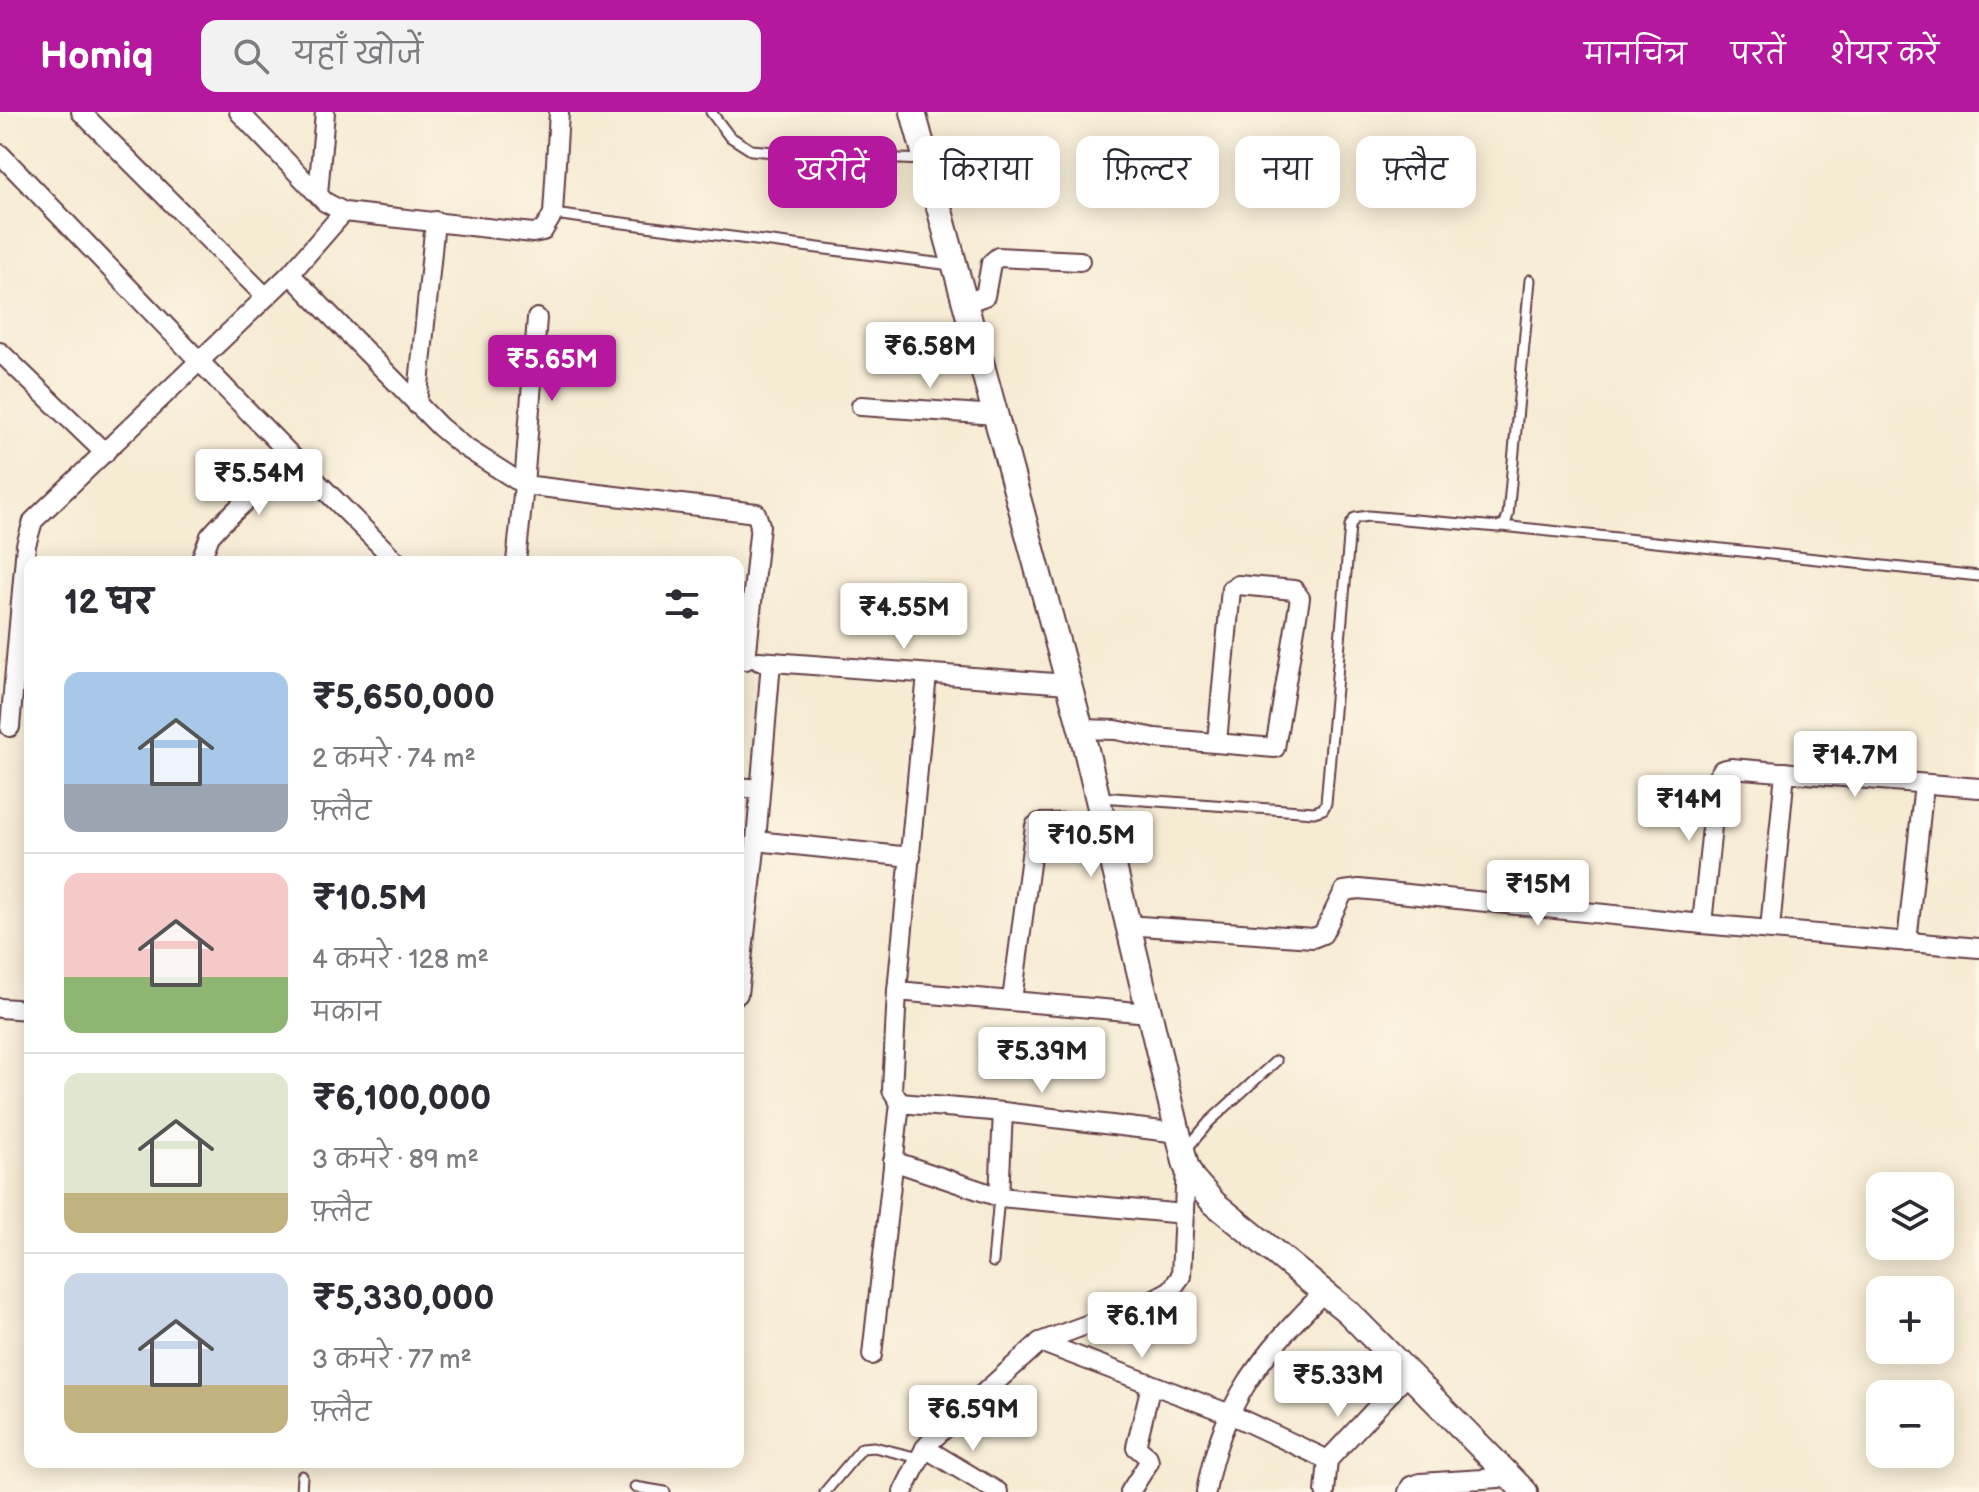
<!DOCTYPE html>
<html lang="hi">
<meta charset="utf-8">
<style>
body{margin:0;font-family:"Balsamiq Sans","Playpen Sans Deva",sans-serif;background:#f2f2f3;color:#2b2b33;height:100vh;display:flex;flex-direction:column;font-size:30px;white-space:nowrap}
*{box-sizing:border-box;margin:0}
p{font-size:26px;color:#7c7c81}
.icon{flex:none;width:44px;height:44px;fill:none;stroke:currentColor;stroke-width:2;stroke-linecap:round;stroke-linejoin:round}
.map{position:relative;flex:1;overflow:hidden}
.sheet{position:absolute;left:24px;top:444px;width:720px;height:912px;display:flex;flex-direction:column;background:#fff;border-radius:16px;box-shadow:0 4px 20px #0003}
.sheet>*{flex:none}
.top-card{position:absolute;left:768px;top:24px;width:760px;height:72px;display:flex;gap:16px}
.fabs{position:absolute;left:1866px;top:1060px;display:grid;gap:16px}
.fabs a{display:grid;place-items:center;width:88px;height:88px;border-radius:16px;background:#fff;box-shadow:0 4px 20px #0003;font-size:40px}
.price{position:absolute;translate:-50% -68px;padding:0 18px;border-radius:8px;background:#fff;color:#222;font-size:26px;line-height:52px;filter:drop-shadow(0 2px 4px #0008)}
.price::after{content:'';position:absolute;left:50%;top:48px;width:24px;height:18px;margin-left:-12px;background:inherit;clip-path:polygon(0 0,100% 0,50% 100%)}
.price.active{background:#b5179e;color:#fff}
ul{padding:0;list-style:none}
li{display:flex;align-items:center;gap:24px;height:200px;padding:0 40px}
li+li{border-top:2px solid #e1e1e2}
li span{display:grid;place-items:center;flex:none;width:224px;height:160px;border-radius:16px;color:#555}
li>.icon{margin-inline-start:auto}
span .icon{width:96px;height:96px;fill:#fffc;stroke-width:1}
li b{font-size:34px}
h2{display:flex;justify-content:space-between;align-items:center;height:96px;padding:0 40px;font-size:34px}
.pill{padding:0 28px;border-radius:16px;background:#fff;box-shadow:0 4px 20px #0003;font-size:28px;line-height:72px}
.pill.active{background:#b5179e;color:#fff}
header{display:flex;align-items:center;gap:48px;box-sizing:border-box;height:112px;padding:0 40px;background:#b5179e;color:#fff}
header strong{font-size:38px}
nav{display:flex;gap:44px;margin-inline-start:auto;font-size:28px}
.search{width:560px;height:72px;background:#f2f2f3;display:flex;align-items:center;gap:20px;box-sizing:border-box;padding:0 28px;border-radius:16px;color:#7c7c81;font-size:30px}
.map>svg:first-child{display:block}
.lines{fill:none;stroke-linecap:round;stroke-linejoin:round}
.service-casing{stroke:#643e44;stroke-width:13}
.minor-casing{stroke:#643e44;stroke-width:22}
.tertiary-casing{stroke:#643e44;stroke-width:28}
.service{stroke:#fff;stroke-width:9}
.minor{stroke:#fff;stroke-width:18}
.tertiary{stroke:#fff;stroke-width:24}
</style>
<header>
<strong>Homiq</strong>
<div class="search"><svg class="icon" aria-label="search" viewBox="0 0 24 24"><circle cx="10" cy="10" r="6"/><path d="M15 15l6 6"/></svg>यहाँ खोजें</div>
<nav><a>मानचित्र</a><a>परतें</a><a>शेयर करें</a></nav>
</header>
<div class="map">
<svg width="1979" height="1380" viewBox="0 0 1979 1380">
<rect width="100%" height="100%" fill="#fcf5e5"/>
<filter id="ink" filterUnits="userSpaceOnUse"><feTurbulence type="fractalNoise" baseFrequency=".0125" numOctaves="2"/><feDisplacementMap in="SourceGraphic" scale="16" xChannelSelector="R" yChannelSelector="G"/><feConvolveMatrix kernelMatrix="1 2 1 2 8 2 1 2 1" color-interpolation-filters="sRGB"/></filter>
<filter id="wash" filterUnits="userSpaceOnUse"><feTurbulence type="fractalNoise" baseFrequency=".006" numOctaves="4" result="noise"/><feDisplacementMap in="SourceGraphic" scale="32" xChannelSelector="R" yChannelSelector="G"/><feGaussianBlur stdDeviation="1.8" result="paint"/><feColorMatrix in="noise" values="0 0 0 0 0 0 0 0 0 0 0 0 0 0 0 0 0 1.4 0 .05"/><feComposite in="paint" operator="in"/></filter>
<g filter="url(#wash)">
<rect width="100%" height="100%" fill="#f6ebd3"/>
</g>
<g filter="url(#ink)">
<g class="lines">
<defs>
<g id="service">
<polyline points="711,0 729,24 751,38 823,44 925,48"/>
<polyline points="553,102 951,153"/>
<polyline points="1502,414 1979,464"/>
<polyline points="1100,685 1314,700 1323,697 1326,691 1350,414 1355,406 1368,404 1498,415 1505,412 1508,403 1530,168"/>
<polyline points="1185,1039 1209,1010 1276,949"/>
<polyline points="993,1150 999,1085"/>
<polyline points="635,1375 665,1380"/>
<polyline points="301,1380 302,1364"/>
<polyline points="825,1380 862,1336 874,1335 919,1346"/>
</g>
<g id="minor">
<polyline points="81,0 266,185"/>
<polyline points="239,0 325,90 344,100 533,121 543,119 553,102 559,0"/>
<path d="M0 42C132 178 262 317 397 450"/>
<polyline points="318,82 325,0"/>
<polyline points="290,162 440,315 463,334 524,373 516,450"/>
<polyline points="965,191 985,184 991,151 998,145 1080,149"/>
<polyline points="537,206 524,373 756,401 760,413 746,548"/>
<polyline points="0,240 105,341"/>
<polyline points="417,293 435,109"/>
<polyline points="861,294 997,303"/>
<polyline points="200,450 210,424 221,412 292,346"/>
<polyline points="759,549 1068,572"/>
<polyline points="10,615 26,433 33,409 290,162 344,100"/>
<polyline points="1081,617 1116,618 1155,626 1275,636 1300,486 1294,478 1238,473 1231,477 1217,630"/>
<polyline points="738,675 759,677"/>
<polyline points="756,729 911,745"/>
<polyline points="1702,812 1717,666 1722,658 1731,656 1979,676"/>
<polyline points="1126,813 1313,826 1323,822 1344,779 1359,777 1702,812 1979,836"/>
<polyline points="1770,817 1785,660"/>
<polyline points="1907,830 1924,672"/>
<polyline points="897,879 1149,901"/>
<polyline points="738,882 756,729 771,550"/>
<polyline points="1012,888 1035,714 1039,711 1102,710"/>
<polyline points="0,896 30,898"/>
<polyline points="900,991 1003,1000 1179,1021"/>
<polyline points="893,1049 999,1085 1184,1102"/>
<polyline points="999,1085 1003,1000"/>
<polyline points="1040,1230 1230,1302 1328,1348"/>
<polyline points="872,1243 900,991 892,978 897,879 927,562"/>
<polyline points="925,1336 998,1380"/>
<polyline points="903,1380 925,1336 933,1327 1040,1230 1151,1189 1171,1178 1181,1164 1186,1054"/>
<polyline points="1130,1380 1149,1350 1148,1345 1136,1335 1151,1273"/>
<path d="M1206 1380C1221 1291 1263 1241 1325 1179"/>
<polyline points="1325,1380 1328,1348 1410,1260"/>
<polyline points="1408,1380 1411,1374 1420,1371 1499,1366"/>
</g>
<polyline id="tertiary" points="913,0 1081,617 1186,1054 1192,1066 1214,1091 1348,1200 1525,1380"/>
</defs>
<use href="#service" class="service-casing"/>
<use href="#minor" class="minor-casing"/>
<use href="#tertiary" class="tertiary-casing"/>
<use href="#service" class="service"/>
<use href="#minor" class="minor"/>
<use href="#tertiary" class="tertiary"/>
</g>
</g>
</svg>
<div class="fabs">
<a><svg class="icon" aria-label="layers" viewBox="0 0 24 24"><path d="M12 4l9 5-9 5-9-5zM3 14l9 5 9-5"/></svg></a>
<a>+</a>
<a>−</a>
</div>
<b class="price" style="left:930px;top:278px">₹6.58M</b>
<b class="price active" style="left:552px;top:291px">₹5.65M</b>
<b class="price" style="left:259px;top:405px">₹5.54M</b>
<b class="price" style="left:904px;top:539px">₹4.55M</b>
<b class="price" style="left:1855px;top:687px">₹14.7M</b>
<b class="price" style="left:1689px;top:731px">₹14M</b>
<b class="price" style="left:1091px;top:767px">₹10.5M</b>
<b class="price" style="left:1538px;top:816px">₹15M</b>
<b class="price" style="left:1042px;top:983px">₹5.39M</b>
<b class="price" style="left:1142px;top:1248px">₹6.1M</b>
<b class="price" style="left:1338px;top:1307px">₹5.33M</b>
<b class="price" style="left:973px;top:1341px">₹6.59M</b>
<div class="top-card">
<a class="pill active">खरीदें</a>
<a class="pill">किराया</a>
<a class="pill">फ़िल्टर</a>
<a class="pill">नया</a>
<a class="pill">फ़्लैट</a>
</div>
<section class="sheet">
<h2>12 घर<svg class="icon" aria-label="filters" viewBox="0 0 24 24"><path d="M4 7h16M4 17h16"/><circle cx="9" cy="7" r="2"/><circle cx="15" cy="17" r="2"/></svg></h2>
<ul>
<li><span style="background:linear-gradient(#a9c7e8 70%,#9aa5b1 0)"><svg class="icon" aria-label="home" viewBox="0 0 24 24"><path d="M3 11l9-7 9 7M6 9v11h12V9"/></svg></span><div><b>₹5,650,000</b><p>2 कमरे · 74 m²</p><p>फ़्लैट</p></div></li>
<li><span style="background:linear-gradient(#f6c9c9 65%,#8fb573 0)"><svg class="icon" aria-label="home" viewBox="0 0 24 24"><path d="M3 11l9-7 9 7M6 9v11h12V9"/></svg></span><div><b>₹10.5M</b><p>4 कमरे · 128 m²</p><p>मकान</p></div></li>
<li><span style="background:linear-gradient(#dfe7d0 75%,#c2b280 0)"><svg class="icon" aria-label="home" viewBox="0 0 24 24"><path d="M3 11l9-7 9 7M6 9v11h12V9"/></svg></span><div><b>₹6,100,000</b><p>3 कमरे · 89 m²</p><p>फ़्लैट</p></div></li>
<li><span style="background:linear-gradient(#c9d6e8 70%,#c2b280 0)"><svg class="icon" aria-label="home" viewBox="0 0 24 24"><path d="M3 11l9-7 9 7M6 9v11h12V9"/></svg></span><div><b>₹5,330,000</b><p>3 कमरे · 77 m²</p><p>फ़्लैट</p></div></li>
</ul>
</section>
</div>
